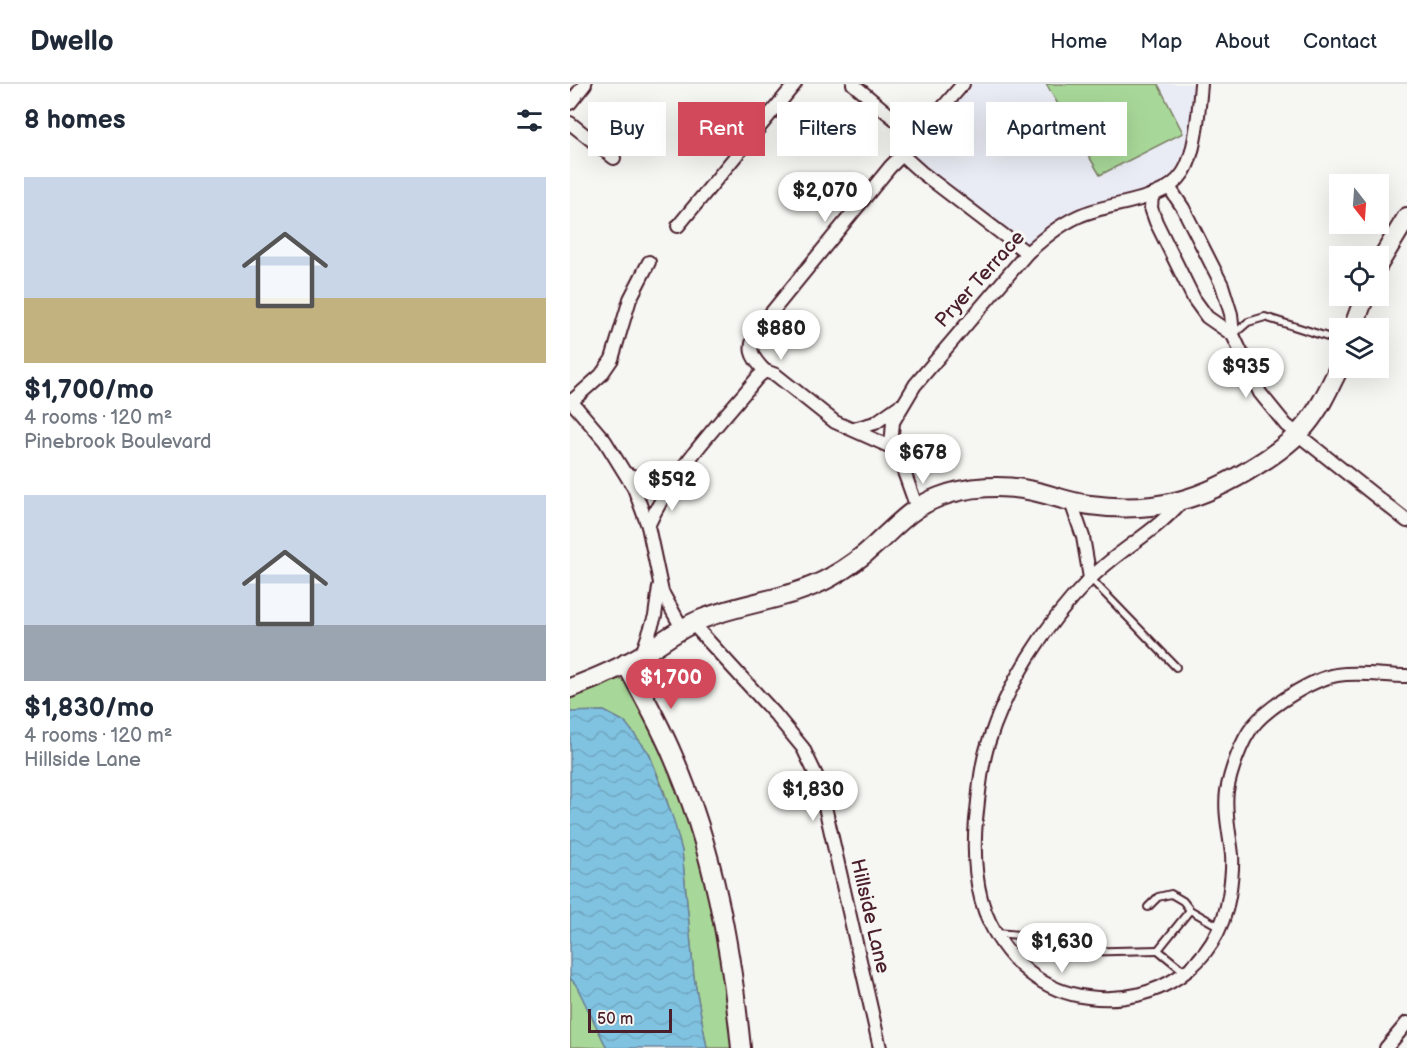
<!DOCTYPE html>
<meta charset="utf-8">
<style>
body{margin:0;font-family:"Balsamiq Sans",sans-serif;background:#f6f6f7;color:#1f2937;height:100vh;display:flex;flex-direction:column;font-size:22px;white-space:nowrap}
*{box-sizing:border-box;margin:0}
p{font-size:20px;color:#747a83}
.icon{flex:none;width:33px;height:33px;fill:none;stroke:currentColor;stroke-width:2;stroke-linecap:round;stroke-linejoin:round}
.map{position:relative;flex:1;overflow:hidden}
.panel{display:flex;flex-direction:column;background:#fff;width:570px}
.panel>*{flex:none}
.hud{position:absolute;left:18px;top:18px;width:570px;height:54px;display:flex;gap:12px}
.needle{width:39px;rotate:163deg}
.controls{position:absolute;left:759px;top:90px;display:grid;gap:12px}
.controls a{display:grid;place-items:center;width:60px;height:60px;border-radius:0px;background:#fff;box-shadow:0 6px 24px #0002;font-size:30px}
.scale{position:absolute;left:18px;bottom:15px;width:84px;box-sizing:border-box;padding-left:6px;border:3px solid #4a1f2b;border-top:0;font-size:16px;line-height:21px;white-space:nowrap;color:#4a1f2b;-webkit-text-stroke:4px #f6f6f2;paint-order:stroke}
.price{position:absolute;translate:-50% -51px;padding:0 14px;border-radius:21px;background:#fff;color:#222;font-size:20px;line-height:39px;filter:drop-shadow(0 2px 3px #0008)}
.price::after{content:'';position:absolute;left:50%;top:36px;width:18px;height:14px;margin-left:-9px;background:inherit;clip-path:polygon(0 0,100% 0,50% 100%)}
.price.active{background:#d1495b;color:#fff}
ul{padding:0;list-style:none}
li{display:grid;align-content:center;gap:12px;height:318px;padding:0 24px}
li span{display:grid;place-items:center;height:186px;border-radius:0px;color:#555}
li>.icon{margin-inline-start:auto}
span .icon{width:108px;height:108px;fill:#fffc;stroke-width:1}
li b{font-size:26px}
h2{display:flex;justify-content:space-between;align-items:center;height:72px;padding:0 24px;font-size:26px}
.chip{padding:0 21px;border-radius:0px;background:#fff;box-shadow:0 6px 24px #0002;font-size:21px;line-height:54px}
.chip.active{background:#d1495b;color:#fff}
header{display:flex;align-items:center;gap:36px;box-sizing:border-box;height:84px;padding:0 30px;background:#fff;border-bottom:2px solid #e0e1e3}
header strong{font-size:28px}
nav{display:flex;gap:33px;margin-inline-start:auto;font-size:21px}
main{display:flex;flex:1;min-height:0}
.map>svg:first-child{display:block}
.built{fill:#eaecf5}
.green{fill:#a8d899;stroke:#797c62;stroke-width:1.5}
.water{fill:url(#water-waves);stroke:#6a8198;stroke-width:1.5}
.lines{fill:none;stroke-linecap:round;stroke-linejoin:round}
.lane-casing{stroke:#4a1f2b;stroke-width:10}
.street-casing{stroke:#4a1f2b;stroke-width:16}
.secondary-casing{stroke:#4a1f2b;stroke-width:22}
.lane{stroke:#f6f6f2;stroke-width:6}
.street{stroke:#f6f6f2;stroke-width:12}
.secondary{stroke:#f6f6f2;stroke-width:18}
.labels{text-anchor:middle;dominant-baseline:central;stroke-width:6;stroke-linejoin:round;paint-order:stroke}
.street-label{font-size:20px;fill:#4a1f2b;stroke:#f6f6f2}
</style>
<header>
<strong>Dwello</strong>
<nav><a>Home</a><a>Map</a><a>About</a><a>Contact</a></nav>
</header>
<main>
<section class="panel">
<h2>8 homes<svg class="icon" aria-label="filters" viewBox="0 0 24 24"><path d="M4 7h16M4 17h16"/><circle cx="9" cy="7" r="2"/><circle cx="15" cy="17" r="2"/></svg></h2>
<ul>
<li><span style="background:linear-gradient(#c9d6e8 65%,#c2b280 0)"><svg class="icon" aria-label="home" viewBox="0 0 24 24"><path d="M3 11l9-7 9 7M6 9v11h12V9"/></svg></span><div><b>$1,700/mo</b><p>4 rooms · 120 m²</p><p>Pinebrook Boulevard</p></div></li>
<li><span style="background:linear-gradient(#c9d6e8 70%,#9aa5b1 0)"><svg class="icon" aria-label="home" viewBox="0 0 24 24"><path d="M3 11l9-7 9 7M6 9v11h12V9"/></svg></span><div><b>$1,830/mo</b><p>4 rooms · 120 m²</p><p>Hillside Lane</p></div></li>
</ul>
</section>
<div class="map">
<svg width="837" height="964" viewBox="0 0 837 964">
<defs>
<pattern id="water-waves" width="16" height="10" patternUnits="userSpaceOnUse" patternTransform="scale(1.5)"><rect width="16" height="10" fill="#80c3e1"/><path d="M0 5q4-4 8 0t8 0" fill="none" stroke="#70a7c1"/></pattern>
</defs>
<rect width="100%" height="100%" fill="#f6f6f2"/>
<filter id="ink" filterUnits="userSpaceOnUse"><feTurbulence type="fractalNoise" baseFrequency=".0167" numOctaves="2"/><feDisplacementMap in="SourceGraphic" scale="12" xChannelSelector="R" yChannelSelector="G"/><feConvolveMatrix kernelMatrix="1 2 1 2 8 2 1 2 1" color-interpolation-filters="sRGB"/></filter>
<g filter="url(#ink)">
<polygon class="built" points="396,0 626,0 620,47 611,86 597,100 580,109 499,132 456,160 340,72"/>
<g class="green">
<polygon points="476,0 588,0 613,49 530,91"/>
<polygon points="48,595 58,598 94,662 137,783 166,964 137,964 124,893 112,767 94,707 79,669 55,638 34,627 0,628 0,615 34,602"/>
<polygon points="0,894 6,900 37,964 0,963"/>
</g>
<polygon class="water" points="34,627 55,638 79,669 104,737 112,767 124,893 137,964 37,964 6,901 0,894 0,628"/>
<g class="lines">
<defs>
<g id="lane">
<polyline points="663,251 678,238 695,233 770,257"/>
<polyline points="520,494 606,583"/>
<polyline points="578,823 588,813 601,810 613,817 620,826 650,843"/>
<polyline points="427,849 459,852 504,868 588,866"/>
<polyline points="615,888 588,866 620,826"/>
</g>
<g id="street">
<polyline points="283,0 347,54"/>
<polyline points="0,19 15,0"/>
<polyline points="0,39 44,74"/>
<polyline points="332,71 351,88 457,169"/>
<polyline points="599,103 613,124 652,201 661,230 663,251 690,309 716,341 837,437"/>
<polyline points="582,111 581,124 586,138 624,215 637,233 663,251"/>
<polyline points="108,142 225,0"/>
<path d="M195 287C180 272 177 264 188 245L320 83 332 71 393 0"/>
<polyline points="0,316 35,357 64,404 78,442 92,508 112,544"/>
<polyline points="2,317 31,291 42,275 60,215 79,178"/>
<polyline points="284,345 305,339 329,322"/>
<path d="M321 363 323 338 345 301 457 169C473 155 489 141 509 132 539 118 594 119 613 89 626 70 629 23 631 0"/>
<polyline points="57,390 77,397 102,401"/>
<path d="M612 417C585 449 546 467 518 497 474 542 437 600 418 660 410 685 409 711 406 736 403 769 405 809 420 839 439 878 473 908 518 913 586 922 648 882 659 812 661 799 663 784 662 771 660 751 654 728 657 707 660 689 671 657 683 642 698 623 742 595 767 591 789 587 814 592 837 592"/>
<polyline points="501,418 513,453 520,494"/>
<path d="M78 442C104 385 149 340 188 293L195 287 206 291 265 338 321 363 328 371 347 424"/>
<polyline points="122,539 205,630 233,664 246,691 256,727 310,964"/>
<polyline points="72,570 85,532 89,503"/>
<polyline points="816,964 837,939"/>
</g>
<g id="secondary">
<polyline points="808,181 837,133"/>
<polyline points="783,244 795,212"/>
<path d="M56 579C72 610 89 639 102 670 143 762 161 864 171 964"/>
<path d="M0 604C24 595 48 585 70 572 91 559 109 544 132 535 174 518 220 516 261 493 277 484 291 474 305 461 325 443 342 423 369 413 398 402 433 400 463 407 482 411 500 419 520 421 585 430 634 415 687 381 705 370 723 357 736 341 751 323 760 302 770 282"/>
</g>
</defs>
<use href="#lane" class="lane-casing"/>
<use href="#street" class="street-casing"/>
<use href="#secondary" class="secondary-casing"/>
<use href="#lane" class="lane"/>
<use href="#street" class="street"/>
<use href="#secondary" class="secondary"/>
</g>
</g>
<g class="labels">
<g class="street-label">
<text transform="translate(410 195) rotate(-48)">Pryer Terrace</text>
<text transform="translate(300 832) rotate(77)">Hillside Lane</text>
</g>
</g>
</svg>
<div class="controls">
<a><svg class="needle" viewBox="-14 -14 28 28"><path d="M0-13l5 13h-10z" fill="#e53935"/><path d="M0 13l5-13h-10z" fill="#747a83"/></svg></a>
<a><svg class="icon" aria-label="locate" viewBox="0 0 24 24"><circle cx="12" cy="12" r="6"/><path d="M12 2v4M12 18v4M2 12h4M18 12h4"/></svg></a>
<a><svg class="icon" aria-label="layers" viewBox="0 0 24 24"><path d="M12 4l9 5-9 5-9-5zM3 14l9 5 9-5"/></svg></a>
</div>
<div class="scale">50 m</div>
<b class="price" style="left:255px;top:139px">$2,070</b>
<b class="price" style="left:211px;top:277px">$880</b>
<b class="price" style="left:676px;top:315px">$935</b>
<b class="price" style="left:353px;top:401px">$678</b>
<b class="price" style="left:102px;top:428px">$592</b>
<b class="price active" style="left:101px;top:626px">$1,700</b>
<b class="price" style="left:243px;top:738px">$1,830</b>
<b class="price" style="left:492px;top:890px">$1,630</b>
<div class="hud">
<a class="chip">Buy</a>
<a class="chip active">Rent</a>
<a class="chip">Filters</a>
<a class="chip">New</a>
<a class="chip">Apartment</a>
</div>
</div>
</main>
